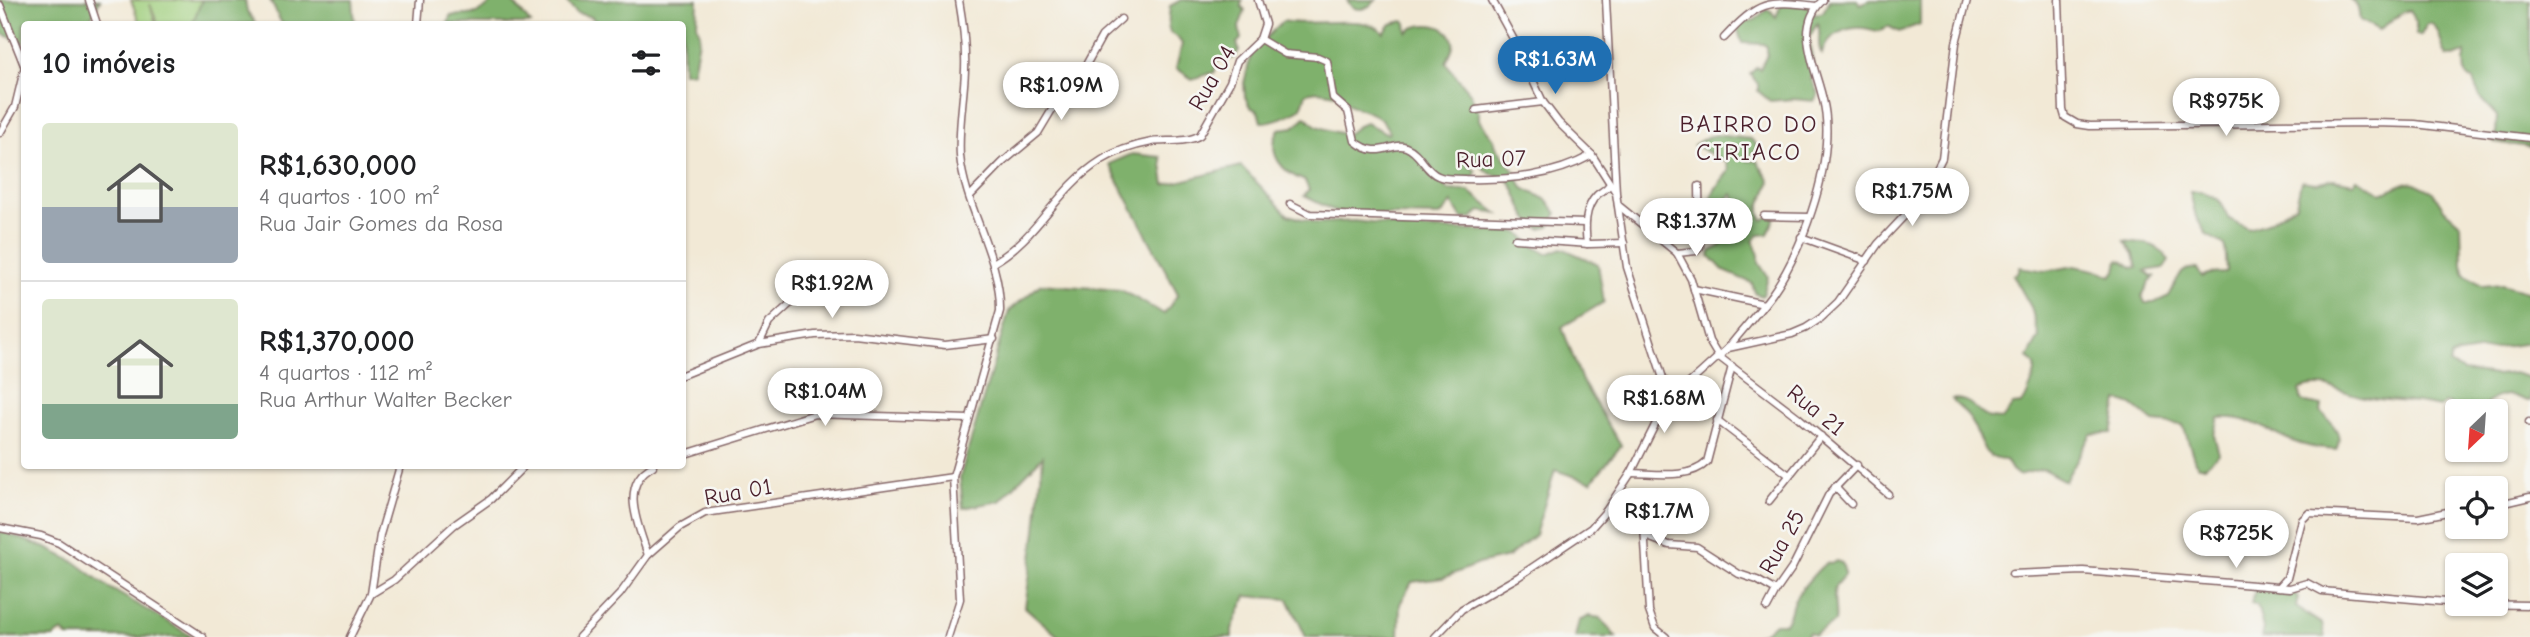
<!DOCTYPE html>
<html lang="pt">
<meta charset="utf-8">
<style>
body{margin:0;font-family:"Comic Neue",sans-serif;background:#f6f6f6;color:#202124;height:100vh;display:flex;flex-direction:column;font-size:26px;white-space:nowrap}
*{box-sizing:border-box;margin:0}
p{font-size:23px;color:#757577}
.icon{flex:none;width:38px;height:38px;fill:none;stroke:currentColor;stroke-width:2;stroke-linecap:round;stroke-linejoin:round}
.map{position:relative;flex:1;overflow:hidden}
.side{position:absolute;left:21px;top:21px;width:665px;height:448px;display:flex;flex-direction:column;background:#fff;border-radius:7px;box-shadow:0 2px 5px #0004}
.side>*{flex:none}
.needle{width:46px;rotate:205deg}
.tools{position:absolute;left:2445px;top:399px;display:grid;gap:14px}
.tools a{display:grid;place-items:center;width:63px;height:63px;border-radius:7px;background:#fff;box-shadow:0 2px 5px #0004;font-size:35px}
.price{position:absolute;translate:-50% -60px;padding:0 16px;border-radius:24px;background:#fff;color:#222;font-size:23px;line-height:46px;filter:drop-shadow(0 2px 4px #0008)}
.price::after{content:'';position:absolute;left:50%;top:42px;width:21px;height:16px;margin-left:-10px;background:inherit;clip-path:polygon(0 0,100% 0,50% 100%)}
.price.selected{background:#1f6fb2;color:#fff}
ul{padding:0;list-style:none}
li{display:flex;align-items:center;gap:21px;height:175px;padding:0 21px}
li+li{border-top:2px solid #e0e0e0}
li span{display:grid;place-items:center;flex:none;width:196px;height:140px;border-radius:7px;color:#555}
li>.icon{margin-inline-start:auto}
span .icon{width:84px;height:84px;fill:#fffc;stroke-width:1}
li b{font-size:30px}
h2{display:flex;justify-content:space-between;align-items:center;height:84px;padding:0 21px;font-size:30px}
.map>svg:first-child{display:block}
.green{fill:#9fce7c;stroke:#747654;stroke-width:2}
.forest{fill:#7fb16c;stroke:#64684c;stroke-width:2}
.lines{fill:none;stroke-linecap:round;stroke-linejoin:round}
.minor-casing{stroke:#856667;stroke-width:9}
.minor{stroke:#fff;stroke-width:6}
.labels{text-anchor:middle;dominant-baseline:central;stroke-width:5;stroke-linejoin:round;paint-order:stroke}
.street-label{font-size:23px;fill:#4a1f2b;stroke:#f6f6f2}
.neighbourhood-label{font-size:24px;letter-spacing:2px;fill:#4a1f2b;stroke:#f6f6f2}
</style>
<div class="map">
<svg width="2530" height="637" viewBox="0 0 2530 637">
<rect width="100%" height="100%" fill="#f6f6f2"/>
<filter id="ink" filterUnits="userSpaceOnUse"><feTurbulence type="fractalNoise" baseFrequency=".0143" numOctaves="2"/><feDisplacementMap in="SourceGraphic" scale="14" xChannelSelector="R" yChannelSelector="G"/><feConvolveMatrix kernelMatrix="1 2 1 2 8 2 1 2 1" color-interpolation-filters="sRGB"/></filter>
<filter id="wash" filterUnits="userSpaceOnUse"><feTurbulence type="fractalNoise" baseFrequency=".00686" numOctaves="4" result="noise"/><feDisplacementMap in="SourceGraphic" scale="28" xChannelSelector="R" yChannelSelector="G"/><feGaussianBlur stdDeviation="1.57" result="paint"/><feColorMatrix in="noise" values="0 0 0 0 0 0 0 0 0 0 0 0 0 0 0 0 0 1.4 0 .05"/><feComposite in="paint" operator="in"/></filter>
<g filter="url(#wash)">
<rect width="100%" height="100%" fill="#f2e9d6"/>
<polygon class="green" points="131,0 201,0 198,24 158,24 150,4 156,24 140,24"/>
<g class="forest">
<polygon points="0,0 100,0 88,24 24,24 24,43 0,33"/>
<polygon points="202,0 245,0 247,11 256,24 192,24"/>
<polygon points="270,0 353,0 355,24 282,24"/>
<path d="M493 0H511L531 24H448L450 16C469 14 479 18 493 0Z"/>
<polygon points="565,0 698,0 697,25 700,34 693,72 683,72 682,24 597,24 592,17 577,13"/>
<polygon points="1181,0 1242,0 1241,6 1245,10 1239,27 1241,39 1237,43 1239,50 1234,58 1215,61 1215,72 1192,79 1176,68 1182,44 1177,37 1170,33 1168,26 1170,6"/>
<path d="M1347 0H1376C1367 10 1354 14 1347 0Z"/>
<path d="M1783 0H1808L1815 15 1823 12 1830 0H1857L1860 4 1871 0H1920V24L1899 32 1888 26C1879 35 1874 29 1863 28 1846 26 1825 37 1822 54 1815 44 1823 33 1817 23L1809 39 1813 63 1811 79 1818 94 1814 101 1793 99 1770 101 1758 91V84L1750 74 1757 67 1760 69 1767 55V47L1764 44 1742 43 1737 27 1741 23 1755 20 1766 10 1771 11 1776 17Z"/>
<path d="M2350 0H2530V147L2494 142 2491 139 2496 133 2497 116 2480 98 2473 80 2468 78 2465 74 2464 61 2466 52 2454 57 2447 56C2439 45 2443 33 2431 23L2427 24 2421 35H2416V23L2410 10 2403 12 2379 30 2360 20 2358 7Z"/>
<path d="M1283 21C1312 28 1365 12 1384 33L1391 24 1403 21 1406 23 1407 32C1419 21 1448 22 1453 41 1455 48 1448 56 1446 63L1470 93 1479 113V120L1494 139 1496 147 1516 173 1523 188 1545 199 1557 213 1549 227 1541 229C1520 219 1521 195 1508 180 1502 174 1495 177 1488 172 1481 168 1476 158 1471 151L1462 153 1463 161 1476 171 1473 179 1442 180 1448 190 1469 191 1498 214 1480 211 1472 218 1462 219 1452 203 1440 216 1341 214 1304 196 1309 190 1305 181C1283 173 1265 154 1279 129L1294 127 1305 117C1309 118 1311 122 1314 124 1319 128 1341 134 1347 134L1358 126 1366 123 1388 134 1389 132C1378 106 1354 114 1336 94L1318 91 1306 93C1304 98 1304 105 1299 109 1292 115 1269 123 1261 122L1258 111 1250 107 1245 97 1244 83 1252 51Z"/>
<path d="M1716 135 1751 139 1759 148 1752 154 1744 157 1748 161H1757L1770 181C1768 195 1753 207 1763 220L1770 216 1775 217 1768 234 1759 235 1753 240 1759 255V263L1768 277 1763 295 1761 296 1755 293 1752 283 1724 271 1710 256 1711 251 1721 246 1733 213 1736 203 1733 194 1722 204 1711 198C1715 185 1723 181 1729 170L1726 162 1694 145 1707 137Z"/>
<polygon points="1132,154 1161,157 1165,185 1241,166 1288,215 1317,223 1354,221 1425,229 1518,232 1535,247 1547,254 1562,248 1598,264 1604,302 1562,327 1582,381 1621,446 1591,482 1555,470 1535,535 1508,557 1478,564 1443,578 1412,582 1400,604 1399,637 1306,637 1288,599 1246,596 1232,629 1232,637 1059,637 1025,607 1036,530 1043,456 1000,501 963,508 960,477 1009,311 1041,284 1121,290 1164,314 1178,294 1109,164"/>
<path d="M2333 179 2353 183 2357 179 2382 193 2407 182 2415 183 2432 191 2444 209 2461 224 2462 264 2465 274 2483 286 2502 284 2530 292V343L2459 354 2451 357 2449 364 2463 371 2496 375 2514 373 2530 378V401C2522 401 2516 395 2508 395 2480 396 2486 425 2447 403L2439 407C2415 400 2388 402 2364 397 2345 393 2318 379 2300 390L2301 400 2306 403 2322 406 2321 412C2333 425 2344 433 2336 450 2322 449 2304 446 2292 441 2268 431 2247 415 2219 418L2214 435 2219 454 2205 466H2199L2195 462 2183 425 2154 422 2132 405 2118 400 2112 433 2091 434 2065 481 2043 469 2018 475 2012 470 2006 460C1980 460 1981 438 1971 420 1967 411 1957 408 1952 399 1974 398 1974 413 1990 418 1994 419 1998 418 2002 419L2013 405 2022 404C2027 397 2037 373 2035 366 2034 363 2030 359 2028 357L2039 337 2031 307 2013 275 2018 273 2020 267 2046 271 2075 266 2104 272 2111 276 2116 271 2118 260 2124 261 2133 268 2137 267 2134 254 2125 241C2146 244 2156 241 2169 261L2164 268 2145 271 2152 277 2156 276 2150 281 2142 296 2145 303H2154L2169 296C2177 283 2178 266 2197 269L2202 277 2209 274 2225 273 2227 270 2225 245 2207 235 2196 217 2190 192H2202L2219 200 2229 219 2249 229 2267 223 2296 205 2301 181 2316 183Z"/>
<polygon points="0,531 44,547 75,562 108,587 193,637 68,637 63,631 53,637 0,637"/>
<path d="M1836 561 1842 563 1845 573C1843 579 1837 581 1835 587 1832 596 1837 611 1835 622L1814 635 1809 632 1804 637H1753L1766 631 1775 623H1785C1791 616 1790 611 1793 603 1796 594 1819 568 1826 563L1831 564Z"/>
<polygon points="2260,586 2274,586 2275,591 2293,592 2298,597 2296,607 2322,624 2325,637 2261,637 2263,628 2257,605 2251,603 2255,590"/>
<polygon points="1589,616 1600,618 1616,637 1575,637 1579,621"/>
</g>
</g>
<g filter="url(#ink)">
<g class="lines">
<defs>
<g id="minor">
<polyline points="89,0 97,24"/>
<polyline points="1492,0 1515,42 1543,102 1559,123 1592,155 1615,191"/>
<polyline points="1606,0 1616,193 1627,267 1670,400"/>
<polyline points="2059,0 2063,110 2065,117 2077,124 2090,126 2373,123 2415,124 2530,138"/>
<polyline points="0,5 24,65"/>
<polyline points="418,24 420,0"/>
<path d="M1724 38C1759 1 1767 0 1816 6"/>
<path d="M1260 39 1285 54 1318 57 1327 61 1333 98 1348 111 1355 141C1379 161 1391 141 1406 147 1420 152 1425 171 1438 176 1446 180 1457 178 1465 179 1510 180 1552 177 1592 155"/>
<polyline points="1476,110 1543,102"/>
<polyline points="0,133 15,107 24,70"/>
<polyline points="970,196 1003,162 1038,133 1053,108 1086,65 1102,36 1121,19"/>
<polyline points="1290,204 1310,214 1584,223"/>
<polyline points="1618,205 1677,253 1691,279 1709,341 1718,356 1798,417 1888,494"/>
<polyline points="1764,216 1809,217"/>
<polyline points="1801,237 1867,261"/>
<polyline points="1515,239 1590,244 1624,243"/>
<path d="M1587 244C1585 228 1584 208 1597 195 1602 191 1606 190 1610 184"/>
<polyline points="1677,253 1696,251 1700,247 1699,186"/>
<path d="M993 263C1040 236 1054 190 1102 160 1116 151 1136 145 1152 142 1167 140 1188 143 1200 135L1230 82 1237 61 1260 39 1265 24 1258 0"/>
<polyline points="1694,289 1764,304"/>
<polyline points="759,344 769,323 805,290 835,286 865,266"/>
<path d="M1728 348C1742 330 1758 313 1772 294 1799 256 1823 190 1826 143 1827 129 1827 115 1823 100 1816 67 1793 28 1823 0"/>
<polyline points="682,375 759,344 815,335 854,334 945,345 994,339"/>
<polyline points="1717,420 1789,475"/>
<polyline points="2529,422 2530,423"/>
<polyline points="682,455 815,414 969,419"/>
<path d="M1631 473C1654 473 1689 480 1707 462L1732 366"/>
<polyline points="1835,487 1851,504"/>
<polyline points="1769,501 1821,436"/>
<polyline points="2496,505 2530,497"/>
<polyline points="1606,511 1644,526 1649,611 1655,628 1666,637"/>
<polyline points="0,528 41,536 59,543 203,637"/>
<polyline points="1645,536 1669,545 1697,547 1739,574 1757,580 1776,591 1792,568 1829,494 1857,465"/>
<path d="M648 555C639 527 618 484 653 466"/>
<polyline points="2012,574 2083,571 2290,588 2307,583 2322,591 2457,603"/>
<polyline points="2279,587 2287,578 2302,520 2309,513 2418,518 2457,510"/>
<polyline points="371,594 394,580 454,525 491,499 524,466"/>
<polyline points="2465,604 2530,605"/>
<polyline points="1767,608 1776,591"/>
<polyline points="350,637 371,594 380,535 400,466"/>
<polyline points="579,637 620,594 648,555 680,527 705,513 953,477"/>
<path d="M948 637 960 599 953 477 1000 311C1001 257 965 209 960 156 958 127 964 98 965 70 966 46 963 23 959 0"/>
<polyline points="1435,637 1462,609 1518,577 1591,528 1606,511 1631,473 1665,405 1728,348 1792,334 1806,328 1821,318 1838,302 1878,244 1923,196 1942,158 1956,43 1967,0"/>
</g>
</defs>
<use href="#minor" class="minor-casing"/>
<use href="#minor" class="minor"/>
</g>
</g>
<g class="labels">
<g class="street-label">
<text transform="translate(1212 78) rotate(-60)">Rua 04</text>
<text transform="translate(1491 159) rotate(-2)">Rua 07</text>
<text transform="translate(1816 410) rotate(39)">Rua 21</text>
<text transform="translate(738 492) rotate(-10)">Rua 01</text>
<text transform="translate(1782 542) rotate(-61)">Rua 25</text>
</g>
<g class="neighbourhood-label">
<text x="1749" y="124">BAIRRO DO<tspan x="1749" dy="28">CIRIACO</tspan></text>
</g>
</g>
</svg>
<div class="tools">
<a><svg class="needle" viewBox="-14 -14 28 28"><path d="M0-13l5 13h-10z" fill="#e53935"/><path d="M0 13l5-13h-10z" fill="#757577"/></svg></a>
<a><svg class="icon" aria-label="locate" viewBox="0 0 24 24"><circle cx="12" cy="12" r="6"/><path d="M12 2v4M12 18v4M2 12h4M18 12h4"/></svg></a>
<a><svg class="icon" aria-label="layers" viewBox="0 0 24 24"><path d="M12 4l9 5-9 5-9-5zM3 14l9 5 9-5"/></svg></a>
</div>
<b class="price selected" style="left:1555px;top:96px">R$1.63M</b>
<b class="price" style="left:1061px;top:122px">R$1.09M</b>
<b class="price" style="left:2226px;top:138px">R$975K</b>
<b class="price" style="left:1912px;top:228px">R$1.75M</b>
<b class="price" style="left:1696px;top:258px">R$1.37M</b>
<b class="price" style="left:832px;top:320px">R$1.92M</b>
<b class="price" style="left:825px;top:428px">R$1.04M</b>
<b class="price" style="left:1664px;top:435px">R$1.68M</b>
<b class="price" style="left:1659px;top:548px">R$1.7M</b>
<b class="price" style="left:2236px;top:570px">R$725K</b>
<section class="side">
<h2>10 imóveis<svg class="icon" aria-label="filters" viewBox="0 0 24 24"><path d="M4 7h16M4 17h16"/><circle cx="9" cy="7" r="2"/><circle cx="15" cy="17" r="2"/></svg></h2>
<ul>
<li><span style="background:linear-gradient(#dfe7d0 60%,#9aa5b1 0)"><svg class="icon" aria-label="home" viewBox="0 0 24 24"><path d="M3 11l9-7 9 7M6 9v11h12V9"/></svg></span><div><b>R$1,630,000</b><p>4 quartos · 100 m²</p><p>Rua Jair Gomes da Rosa</p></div></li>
<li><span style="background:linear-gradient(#dfe7d0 75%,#7fa58c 0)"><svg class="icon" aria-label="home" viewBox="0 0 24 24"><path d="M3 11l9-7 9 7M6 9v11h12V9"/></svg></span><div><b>R$1,370,000</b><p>4 quartos · 112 m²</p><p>Rua Arthur Walter Becker</p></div></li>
</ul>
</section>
</div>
